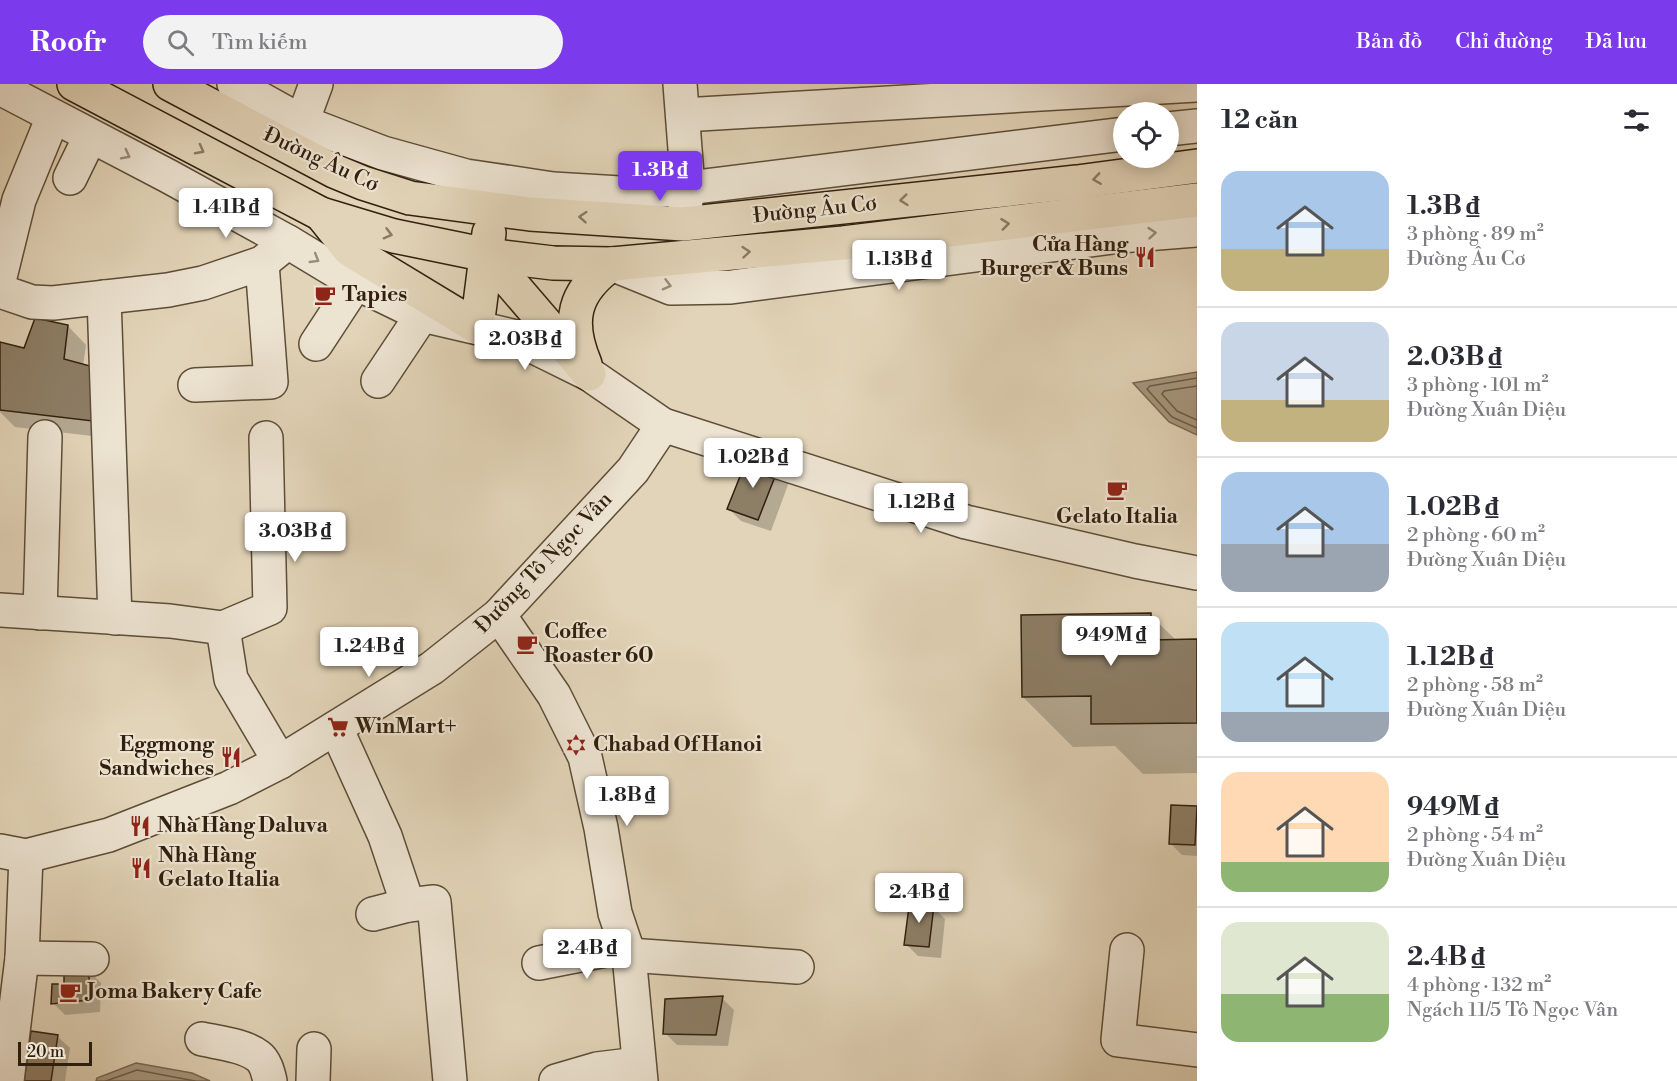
<!DOCTYPE html>
<html lang="vi">
<meta charset="utf-8">
<style>
body{margin:0;font-family:"Libre Bodoni",serif;background:#f2f2f3;color:#2b2b33;height:100vh;display:flex;flex-direction:column;font-size:22px;white-space:nowrap}
*{box-sizing:border-box;margin:0}
p{font-size:20px;color:#7c7c81}
.icon{flex:none;width:33px;height:33px;fill:none;stroke:currentColor;stroke-width:2;stroke-linecap:round;stroke-linejoin:round}
.map{position:relative;flex:1;overflow:hidden}
.drawer{display:flex;flex-direction:column;background:#fff;width:480px}
.drawer>*{flex:none}
.controls{position:absolute;left:1113px;top:18px;display:grid;gap:12px}
.controls a{display:grid;place-items:center;width:66px;height:66px;border-radius:50%;background:#fff;box-shadow:0 3px 15px #0003;font-size:30px}
.scale{position:absolute;left:18px;bottom:15px;width:74px;box-sizing:border-box;padding-left:6px;border:3px solid #31200e;border-top:0;font-size:16px;line-height:21px;white-space:nowrap;color:#31200e;-webkit-text-stroke:4px #ece3d1;paint-order:stroke}
.price{position:absolute;translate:-50% -51px;padding:0 14px;border-radius:6px;background:#fff;color:#222;font-size:20px;line-height:39px;filter:drop-shadow(0 2px 3px #0008)}
.price::after{content:'';position:absolute;left:50%;top:36px;width:18px;height:14px;margin-left:-9px;background:inherit;clip-path:polygon(0 0,100% 0,50% 100%)}
.price.active{background:#7c3aed;color:#fff}
ul{padding:0;list-style:none}
li{display:flex;align-items:center;gap:18px;height:150px;padding:0 24px}
li+li{border-top:2px solid #e1e1e2}
li span{display:grid;place-items:center;flex:none;width:168px;height:120px;border-radius:18px;color:#555}
li>.icon{margin-inline-start:auto}
span .icon{width:72px;height:72px;fill:#fffc;stroke-width:1}
li b{font-size:26px}
h2{display:flex;justify-content:space-between;align-items:center;height:72px;padding:0 24px;font-size:26px}
header{display:flex;align-items:center;gap:36px;box-sizing:border-box;height:84px;padding:0 30px;background:#7c3aed;color:#fff}
header strong{font-size:28px}
nav{display:flex;gap:33px;margin-inline-start:auto;font-size:21px}
.search{width:420px;height:54px;background:#f2f2f3;display:flex;align-items:center;gap:15px;box-sizing:border-box;padding:0 21px;border-radius:33px;color:#7c7c81;font-size:22px}
main{display:flex;flex:1;min-height:0}
.map>svg:first-child{display:block}
.water{fill:#a6977e;stroke:#776751;stroke-width:1.5}
.shadow{fill:#0003}
.lines{fill:none;stroke-linecap:round;stroke-linejoin:round}
.shore{stroke:#6c5c46;stroke-width:1.5}
.building{fill:#8d7e66;stroke:#31200e;stroke-width:1.5}
.minor-casing{stroke:#5d4d38;stroke-width:36}
.major-casing{stroke:#31200e;stroke-width:36}
.minor{stroke:#ece3d1;stroke-width:33}
.major{stroke:#e2d4b8;stroke-width:33}
.oneway{stroke:#8a7a63}
.oneway2{stroke:#988b79}
.labels{text-anchor:middle;dominant-baseline:central;stroke-width:4.5;stroke-linejoin:round;paint-order:stroke}
.street-label{font-size:21px;fill:#31200e;stroke:#ece3d1}
.poi-label{font-size:21px;font-weight:bold;fill:#31200e;stroke:#ece3d1;text-anchor:start}
</style>
<header>
<strong>Roofr</strong>
<div class="search"><svg class="icon" aria-label="search" viewBox="0 0 24 24"><circle cx="10" cy="10" r="6"/><path d="M15 15l6 6"/></svg>Tìm kiếm</div>
<nav><a>Bản đồ</a><a>Chỉ đường</a><a>Đã lưu</a></nav>
</header>
<main>
<div class="map">
<svg width="1197" height="997" viewBox="0 0 1197 997">
<rect width="100%" height="100%" fill="#e2d4b8"/>
<filter id="stains"><feTurbulence type="fractalNoise" baseFrequency=".00333" numOctaves="4"/><feColorMatrix values="0 0 0 0 .2 0 0 0 0 .09 0 0 0 0 .02 0 0 0 .5 -.17"/></filter>
<radialGradient id="worn" r=".72"><stop offset=".6" stop-color="#630" stop-opacity="0"/><stop offset="1" stop-color="#630" stop-opacity=".3"/></radialGradient>
<g class="water">
<polygon points="1197,288 1197,351 1169,338 1133,299"/>
<polygon points="136,979 192,989 210,997 96,997 97,994"/>
</g>
<g class="shadow">
<polygon points="68,242 86,261 83,282 118,355 15,343 0,328 0,260 25,266"/>
<polygon points="748,376 789,398 771,447 741,437 729,425"/>
<polygon points="1150,531 1177,557 1197,557 1197,689 1143,690 1115,662 1073,663 1023,613"/>
<polygon points="1173,722 1197,724 1197,772 1182,771 1170,759"/>
<polygon points="933,823 945,835 941,874 918,872 906,860"/>
<polygon points="89,887 101,899 100,928 65,931 53,919 65,901"/>
<polygon points="722,914 734,926 728,962 677,961 665,949"/>
<polygon points="57,952 70,964 65,997 25,997"/>
</g>
<g class="lines">
<g class="shore">
<polyline points="1197,294 1150,302 1147,305 1172,333 1197,344"/>
<polyline points="1197,302 1164,307 1162,310 1177,327 1197,336"/>
<polyline points="106,997 137,986 195,997"/>
</g>
</g>
<g class="building">
<polygon points="35,234 68,241 64,275 101,285 101,338 0,326 0,258 24,264"/>
<polygon points="747,375 778,385 758,436 727,425"/>
<polygon points="1151,529 1151,556 1197,555 1197,639 1091,640 1091,612 1022,613 1021,531"/>
<polygon points="1171,721 1197,722 1195,761 1169,760"/>
<polygon points="910,815 934,821 929,863 904,861"/>
<polygon points="89,885 89,916 51,920 52,900 64,900 64,887"/>
<polygon points="723,912 716,951 663,950 665,915"/>
<polygon points="31,947 58,951 51,997 24,997"/>
</g>
<g class="lines">
<defs>
<g id="minor">
<polyline points="234,0 302,38 383,69 466,92 553,105 620,109 688,104 1124,50"/>
<polyline points="680,0 688,104 685,124"/>
<polyline points="0,4 168,92 288,158 356,199 422,231 512,252 589,290 663,341 966,438 1135,477 1197,489"/>
<polyline points="683,31 1197,1"/>
<polyline points="302,38 316,0"/>
<polyline points="1168,45 1197,42"/>
<polyline points="70,94 90,53"/>
<polyline points="612,180 671,204 731,203 1120,152 1197,146"/>
<polyline points="0,193 19,116 53,33"/>
<polyline points="0,207 32,218 53,219 168,206 203,199 262,179 288,158"/>
<polyline points="104,213 115,534"/>
<polyline points="316,260 356,199"/>
<polyline points="378,297 422,231"/>
<polyline points="195,301 271,298 262,179"/>
<polyline points="0,526 170,537 223,544 270,524 266,354"/>
<polyline points="40,529 45,353"/>
<polyline points="499,531 554,611 585,673 601,744 615,829 629,871 641,997"/>
<polyline points="223,544 231,595 280,678"/>
<polyline points="336,644 385,752 408,821"/>
<polyline points="0,767 26,772 109,751 229,704 280,678 432,584 499,531 633,386 663,341"/>
<polyline points="373,830 408,821 434,818 450,997"/>
<polyline points="1127,866 1118,956 1197,966"/>
<polyline points="629,871 797,883"/>
<polyline points="22,874 92,875"/>
<polyline points="539,879 626,862"/>
<path d="M202 955C220 959 243 961 258 972 265 977 268 988 270 997"/>
<polyline points="7,997 22,874 26,772"/>
<polyline points="313,997 314,965"/>
<polyline points="556,997 597,985 638,980"/>
</g>
<g id="major">
<polyline points="74,0 321,130 394,152 487,171 553,179 612,180 843,159 1197,116"/>
<polyline points="170,0 334,87 363,99 410,114 530,130 683,140 1077,98 1197,82"/>
<polyline points="321,130 350,166 477,243 489,149"/>
<polyline points="487,171 589,290"/>
<path d="M585 280C567 237 573 208 612 180"/>
</g>
</defs>
<use href="#minor" class="minor-casing"/>
<use href="#major" class="major-casing"/>
<use href="#minor" class="minor"/>
<use href="#major" class="major"/>
</g>
<defs><path id="oneway-chevron" d="M-2-3.5L2.5 0L-2 3.5" fill="none" stroke-width="1.6" stroke-linecap="round" stroke-linejoin="round" transform="scale(1.5)"/></defs>
<g class="oneway">
<use href="#oneway-chevron" transform="translate(200 66) rotate(28)"/>
<use href="#oneway-chevron" transform="translate(1097 95) rotate(172)"/>
<use href="#oneway-chevron" transform="translate(904 116) rotate(174)"/>
<use href="#oneway-chevron" transform="translate(583 133) rotate(-176)"/>
<use href="#oneway-chevron" transform="translate(1005 140) rotate(-7)"/>
<use href="#oneway-chevron" transform="translate(388 150) rotate(15)"/>
<use href="#oneway-chevron" transform="translate(746 168) rotate(-5)"/>
</g>
<g class="oneway2">
<use href="#oneway-chevron" transform="translate(126 71) rotate(27)"/>
<use href="#oneway-chevron" transform="translate(1152 149) rotate(-5)"/>
<use href="#oneway-chevron" transform="translate(315 175) rotate(31)"/>
<use href="#oneway-chevron" transform="translate(667 201) rotate(15)"/>
</g>
<defs>
<symbol id="restaurant-bare" viewBox="-9 -9 18 18"><path d="M-5-6h1v4h1v-4h1v4h1v-4h1v5L-1.5 .5V6h-2V.5L-5-1ZM5-6V6H3V1.5H1.5Q1.5-4 5-6Z" fill="#8f2418" stroke="#ece3d1" stroke-width="2.5" paint-order="stroke"/></symbol>
<symbol id="cafe-bare" viewBox="-9 -9 18 18"><path d="M-5.5-4.5H6V0H3Q3 3.5 0 3.5H-2.5Q-5.5 3.5-5.5 0ZM3-3.2v2h1.7v-2ZM-6 4.5H4V6H-6Z" fill="#8f2418" stroke="#ece3d1" stroke-width="2.5" paint-order="stroke"/></symbol>
<symbol id="supermarket-bare" viewBox="-9 -9 18 18"><path d="M-6-5.5h2.5l.6 2H6L4.5 2H-2.5L-4.4-4H-6ZM-1.5 3.2a1.3 1.3 0 1 0 .1 0ZM3 3.2a1.3 1.3 0 1 0 .1 0Z" fill="#8f2418" stroke="#ece3d1" stroke-width="2.5" paint-order="stroke"/></symbol>
<symbol id="synagogue-bare" viewBox="-9 -9 18 18"><path d="M0-6.5L5.6 3.2H-5.6ZM0 6.5L5.6-3.2H-5.6Z" fill="#8f2418" stroke="#ece3d1" stroke-width="2.5" paint-order="stroke"/></symbol>
</defs>
<g fill-rule="evenodd">
<use href="#restaurant-bare" x="1130" y="158" width="30" height="30"/>
<use href="#cafe-bare" x="310" y="196" width="30" height="30"/>
<use href="#cafe-bare" x="1102" y="391" width="30" height="30"/>
<use href="#cafe-bare" x="512" y="545" width="30" height="30"/>
<use href="#supermarket-bare" x="323" y="628" width="30" height="30"/>
<use href="#synagogue-bare" x="561" y="646" width="30" height="30"/>
<use href="#restaurant-bare" x="216" y="658" width="30" height="30"/>
<use href="#restaurant-bare" x="125" y="727" width="30" height="30"/>
<use href="#restaurant-bare" x="126" y="769" width="30" height="30"/>
<use href="#cafe-bare" x="55" y="893" width="30" height="30"/>
</g>
<g class="labels">
<g class="street-label">
<text transform="translate(321 76) rotate(25)">Đường Âu Cơ</text>
<text transform="translate(815 126) rotate(-6)">Đường Âu Cơ</text>
<text transform="translate(544 479) rotate(-46)">Đường Tô Ngọc Vân</text>
</g>
<g class="poi-label">
<text x="1128" y="161" text-anchor="end">Cửa Hàng<tspan x="1128" dy="24">Burger &amp; Buns</tspan></text>
<text x="342" y="211">Tapies</text>
<text x="1117" y="433" text-anchor="middle">Gelato Italia</text>
<text x="544" y="548">Coffee<tspan x="544" dy="24">Roaster 60</tspan></text>
<text x="355" y="643">WinMart+</text>
<text x="214" y="661" text-anchor="end">Eggmong<tspan x="214" dy="24">Sandwiches</tspan></text>
<text x="593" y="661">Chabad Of Hanoi</text>
<text x="157" y="742">Nhà Hàng Daluva</text>
<text x="158" y="772">Nhà Hàng<tspan x="158" dy="24">Gelato Italia</tspan></text>
<text x="87" y="908">Joma Bakery Cafe</text>
</g>
</g>
<rect width="100%" height="100%" filter="url(#stains)"/>
<rect width="100%" height="100%" fill="url(#worn)"/>
</svg>
<div class="controls">
<a><svg class="icon" aria-label="locate" viewBox="0 0 24 24"><circle cx="12" cy="12" r="6"/><path d="M12 2v4M12 18v4M2 12h4M18 12h4"/></svg></a>
</div>
<div class="scale">20 m</div>
<b class="price active" style="left:660px;top:118px">1.3B ₫</b>
<b class="price" style="left:226px;top:155px">1.41B ₫</b>
<b class="price" style="left:899px;top:207px">1.13B ₫</b>
<b class="price" style="left:525px;top:287px">2.03B ₫</b>
<b class="price" style="left:753px;top:405px">1.02B ₫</b>
<b class="price" style="left:921px;top:450px">1.12B ₫</b>
<b class="price" style="left:295px;top:479px">3.03B ₫</b>
<b class="price" style="left:1111px;top:583px">949M ₫</b>
<b class="price" style="left:369px;top:594px">1.24B ₫</b>
<b class="price" style="left:627px;top:743px">1.8B ₫</b>
<b class="price" style="left:919px;top:840px">2.4B ₫</b>
<b class="price" style="left:587px;top:896px">2.4B ₫</b>
</div>
<section class="drawer">
<h2>12 căn<svg class="icon" aria-label="filters" viewBox="0 0 24 24"><path d="M4 7h16M4 17h16"/><circle cx="9" cy="7" r="2"/><circle cx="15" cy="17" r="2"/></svg></h2>
<ul>
<li><span style="background:linear-gradient(#a9c7e8 65%,#c2b280 0)"><svg class="icon" aria-label="home" viewBox="0 0 24 24"><path d="M3 11l9-7 9 7M6 9v11h12V9"/></svg></span><div><b>1.3B ₫</b><p>3 phòng · 89 m²</p><p>Đường Âu Cơ</p></div></li>
<li><span style="background:linear-gradient(#c9d6e8 65%,#c2b280 0)"><svg class="icon" aria-label="home" viewBox="0 0 24 24"><path d="M3 11l9-7 9 7M6 9v11h12V9"/></svg></span><div><b>2.03B ₫</b><p>3 phòng · 101 m²</p><p>Đường Xuân Diệu</p></div></li>
<li><span style="background:linear-gradient(#a9c7e8 60%,#9aa5b1 0)"><svg class="icon" aria-label="home" viewBox="0 0 24 24"><path d="M3 11l9-7 9 7M6 9v11h12V9"/></svg></span><div><b>1.02B ₫</b><p>2 phòng · 60 m²</p><p>Đường Xuân Diệu</p></div></li>
<li><span style="background:linear-gradient(#bfe0f5 75%,#9aa5b1 0)"><svg class="icon" aria-label="home" viewBox="0 0 24 24"><path d="M3 11l9-7 9 7M6 9v11h12V9"/></svg></span><div><b>1.12B ₫</b><p>2 phòng · 58 m²</p><p>Đường Xuân Diệu</p></div></li>
<li><span style="background:linear-gradient(#ffd9b3 75%,#8fb573 0)"><svg class="icon" aria-label="home" viewBox="0 0 24 24"><path d="M3 11l9-7 9 7M6 9v11h12V9"/></svg></span><div><b>949M ₫</b><p>2 phòng · 54 m²</p><p>Đường Xuân Diệu</p></div></li>
<li><span style="background:linear-gradient(#dfe7d0 60%,#8fb573 0)"><svg class="icon" aria-label="home" viewBox="0 0 24 24"><path d="M3 11l9-7 9 7M6 9v11h12V9"/></svg></span><div><b>2.4B ₫</b><p>4 phòng · 132 m²</p><p>Ngách 11/5 Tô Ngọc Vân</p></div></li>
</ul>
</section>
</main>
